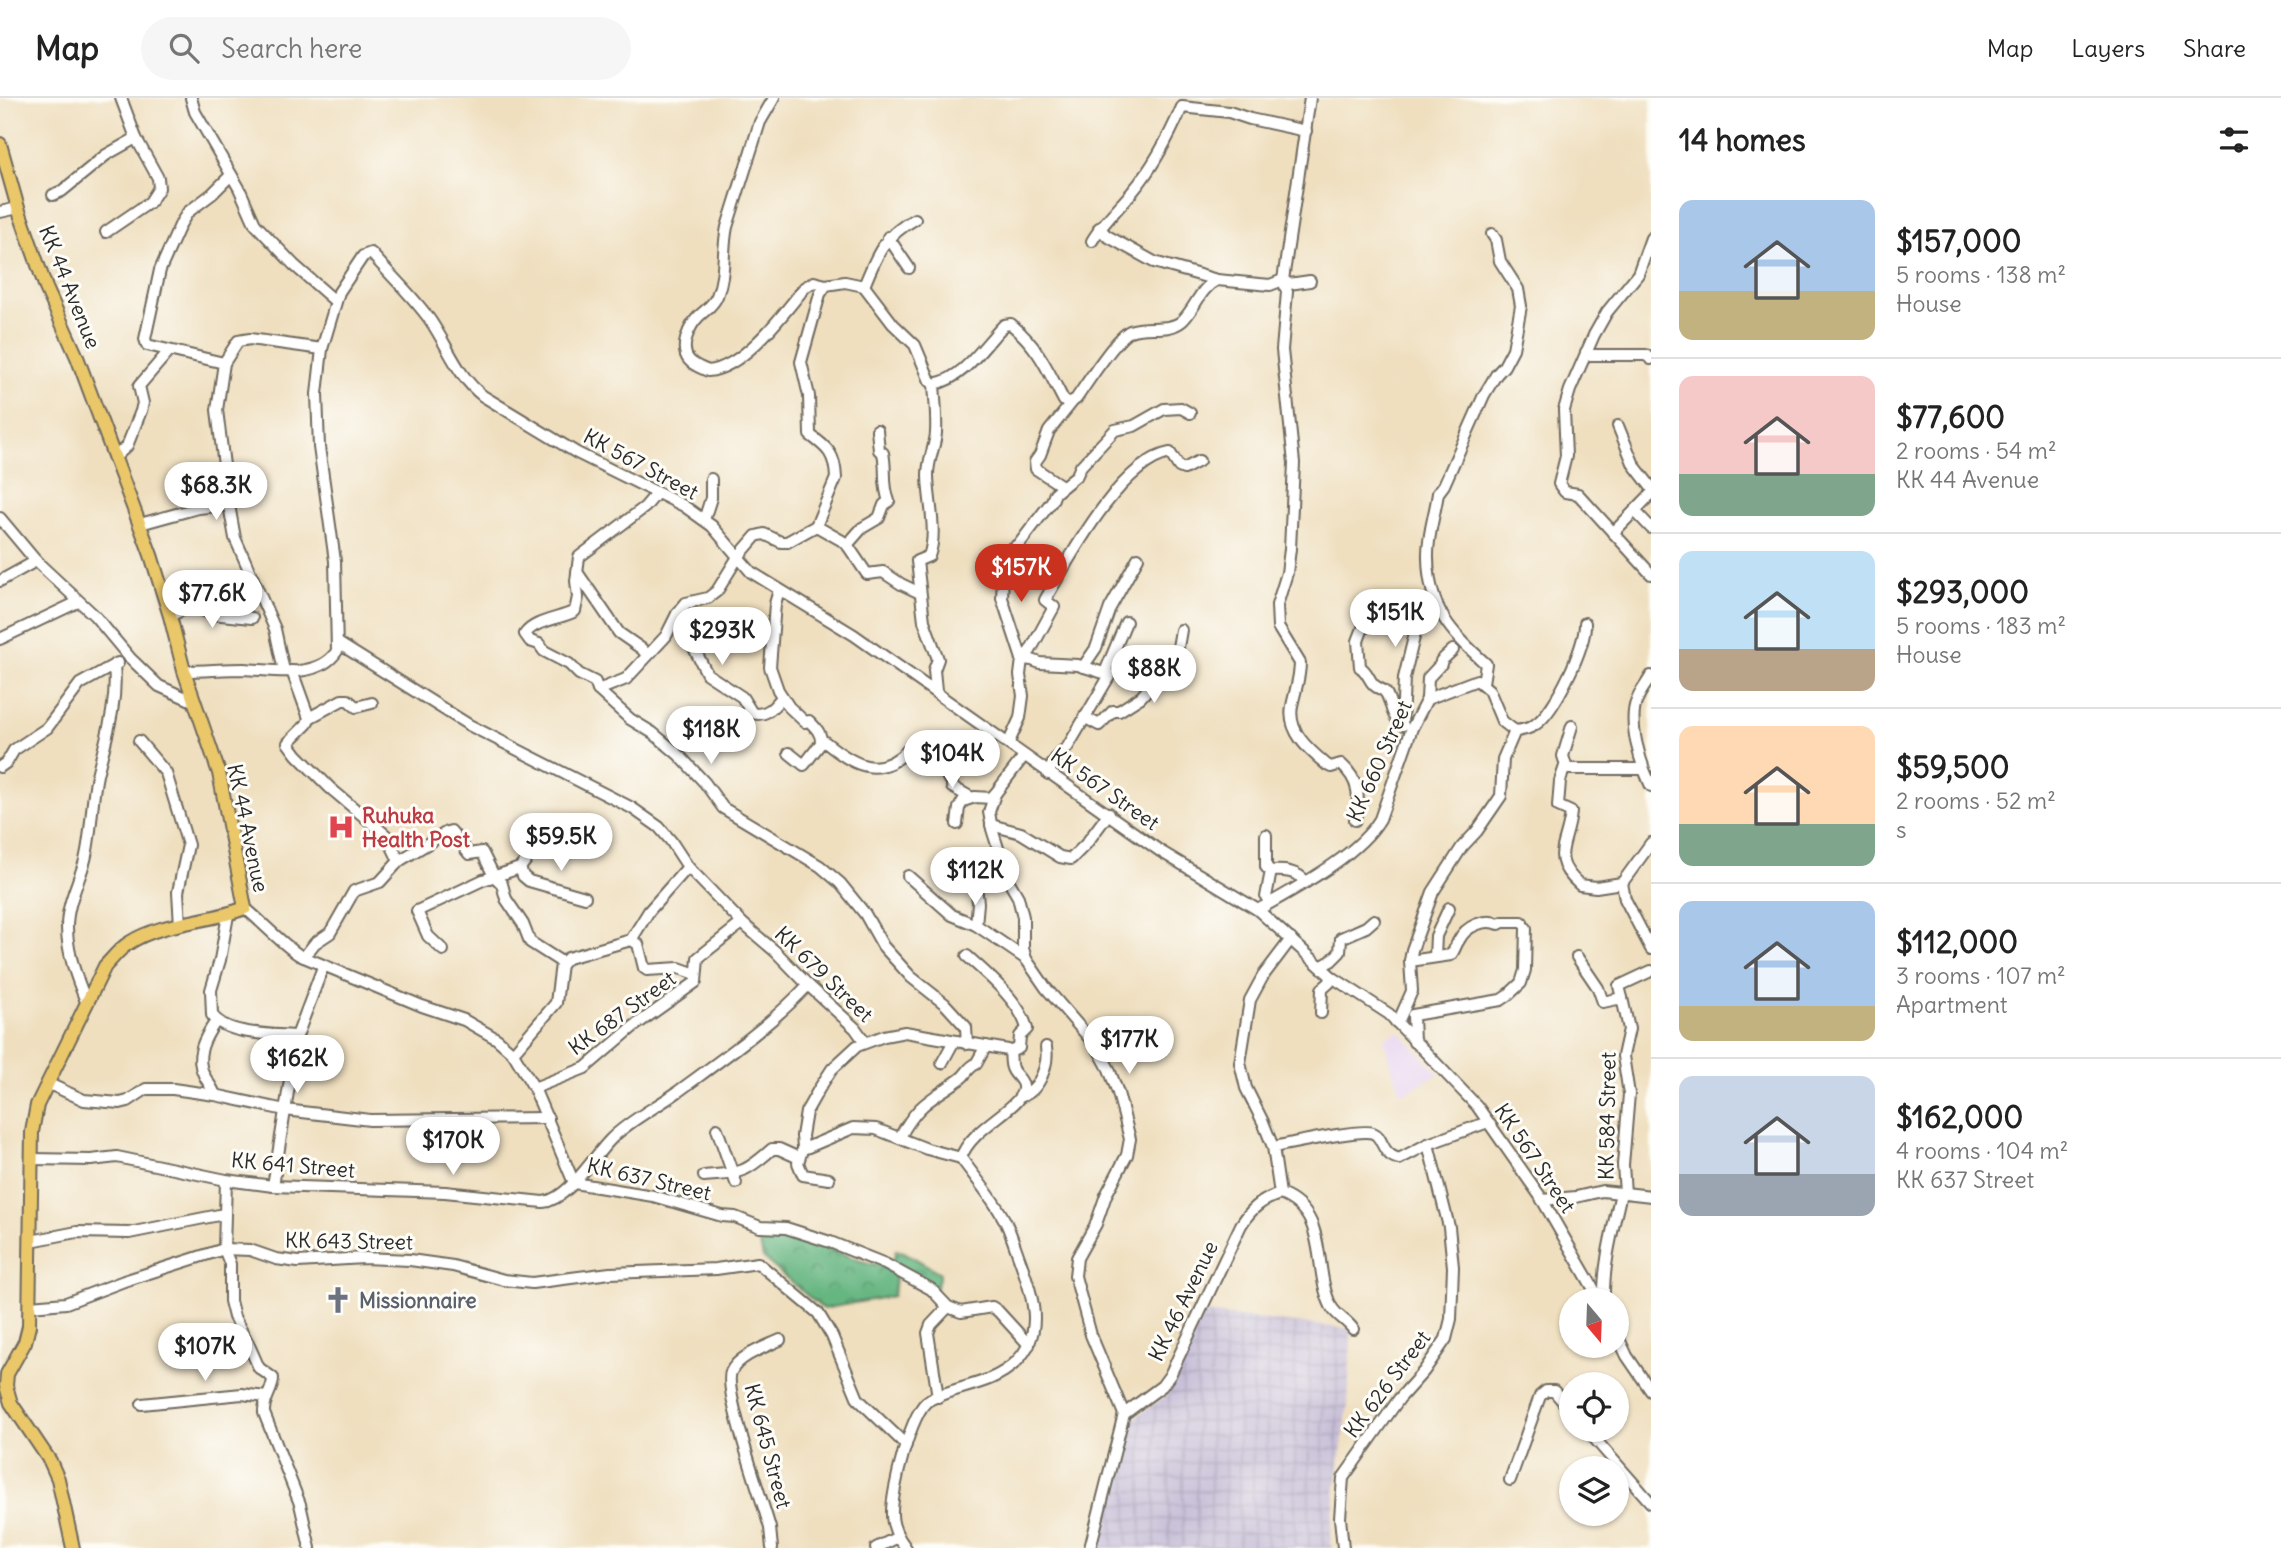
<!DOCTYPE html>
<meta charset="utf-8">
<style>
body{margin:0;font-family:Delius,sans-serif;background:#f6f6f6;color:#222;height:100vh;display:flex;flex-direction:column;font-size:26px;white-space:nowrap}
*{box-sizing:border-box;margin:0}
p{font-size:23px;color:#767676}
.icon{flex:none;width:38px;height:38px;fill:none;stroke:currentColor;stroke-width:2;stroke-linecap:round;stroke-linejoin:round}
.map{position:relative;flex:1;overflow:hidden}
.drawer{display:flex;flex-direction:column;background:#fff;width:630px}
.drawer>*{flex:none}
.needle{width:46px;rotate:161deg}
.buttons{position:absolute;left:1559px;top:1190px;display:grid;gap:14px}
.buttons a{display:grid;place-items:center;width:70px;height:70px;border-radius:50%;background:#fff;box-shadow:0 2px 5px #0004;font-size:35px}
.price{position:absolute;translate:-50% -60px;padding:0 16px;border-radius:24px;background:#fff;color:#222;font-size:23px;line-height:46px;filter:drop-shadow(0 2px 4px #0008)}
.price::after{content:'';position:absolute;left:50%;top:42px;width:21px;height:16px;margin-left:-10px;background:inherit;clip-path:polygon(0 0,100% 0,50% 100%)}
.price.on{background:#c8321e;color:#fff}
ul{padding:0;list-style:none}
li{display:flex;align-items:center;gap:21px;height:175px;padding:0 28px}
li+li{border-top:2px solid #e0e0e0}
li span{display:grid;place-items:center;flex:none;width:196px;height:140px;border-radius:14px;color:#555}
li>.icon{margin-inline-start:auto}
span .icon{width:84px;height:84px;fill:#fffc;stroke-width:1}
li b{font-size:30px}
h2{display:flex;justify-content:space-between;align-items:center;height:84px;padding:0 28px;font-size:30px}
header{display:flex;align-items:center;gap:42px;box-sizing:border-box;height:98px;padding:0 35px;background:#fff;border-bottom:2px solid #e0e0e0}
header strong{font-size:33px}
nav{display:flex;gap:38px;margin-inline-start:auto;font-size:24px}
.search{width:490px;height:63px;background:#f6f6f6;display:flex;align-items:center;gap:18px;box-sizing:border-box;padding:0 24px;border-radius:38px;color:#767676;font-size:26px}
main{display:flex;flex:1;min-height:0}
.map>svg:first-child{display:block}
.built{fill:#e6d2f0}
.industrial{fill:url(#industrial-grid)}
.forest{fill:url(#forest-crowns);stroke:#487056;stroke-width:2}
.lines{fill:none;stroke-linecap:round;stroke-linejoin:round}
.minor-casing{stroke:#706a5f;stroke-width:14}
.major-casing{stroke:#706a5f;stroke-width:16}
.minor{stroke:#fff;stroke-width:10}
.major{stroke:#eac769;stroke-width:12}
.labels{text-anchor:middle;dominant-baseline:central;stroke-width:6;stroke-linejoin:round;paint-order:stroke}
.street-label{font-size:21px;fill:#2b2b2b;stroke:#fdfcf7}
.health-label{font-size:21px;font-weight:bold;fill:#be3a42;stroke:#fdfcf7;text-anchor:start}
.worship-label{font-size:21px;font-weight:bold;fill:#5b616d;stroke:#fdfcf7;text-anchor:start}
</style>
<header>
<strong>Map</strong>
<div class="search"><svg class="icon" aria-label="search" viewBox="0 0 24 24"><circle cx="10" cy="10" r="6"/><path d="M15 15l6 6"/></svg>Search here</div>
<nav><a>Map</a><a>Layers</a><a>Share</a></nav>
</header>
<main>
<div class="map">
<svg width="1651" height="1450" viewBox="0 0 1651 1450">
<defs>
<pattern id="industrial-grid" width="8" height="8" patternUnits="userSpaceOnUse" patternTransform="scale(1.75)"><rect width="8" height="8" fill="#c8bfd8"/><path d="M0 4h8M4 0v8" fill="none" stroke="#aca4ba"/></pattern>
<pattern id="forest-crowns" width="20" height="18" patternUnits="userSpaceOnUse" patternTransform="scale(1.75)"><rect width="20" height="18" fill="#66b681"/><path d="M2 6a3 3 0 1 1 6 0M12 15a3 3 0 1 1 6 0" fill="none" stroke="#54946a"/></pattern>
</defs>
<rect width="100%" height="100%" fill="#fdfcf7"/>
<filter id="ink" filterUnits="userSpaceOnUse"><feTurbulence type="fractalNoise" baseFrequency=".0143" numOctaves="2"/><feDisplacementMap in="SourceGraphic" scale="14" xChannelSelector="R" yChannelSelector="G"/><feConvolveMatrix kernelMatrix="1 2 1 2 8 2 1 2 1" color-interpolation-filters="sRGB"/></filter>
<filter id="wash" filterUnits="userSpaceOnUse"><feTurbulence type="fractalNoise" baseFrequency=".00686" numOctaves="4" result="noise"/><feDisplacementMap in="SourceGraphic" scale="28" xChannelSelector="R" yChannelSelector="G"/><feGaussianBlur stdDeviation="1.57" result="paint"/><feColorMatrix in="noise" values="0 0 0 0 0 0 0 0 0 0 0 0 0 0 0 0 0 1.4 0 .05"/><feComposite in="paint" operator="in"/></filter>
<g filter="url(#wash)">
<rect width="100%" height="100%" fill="#efdfbf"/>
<polygon class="built" points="1399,933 1439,976 1402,996 1390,965 1384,940"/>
<polygon class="industrial" points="1203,1215 1351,1231 1348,1307 1336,1388 1330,1445 1332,1450 1096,1450 1123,1328 1167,1297"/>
<polygon class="forest" points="782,1133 861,1163 891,1170 896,1152 904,1154 940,1175 937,1188 932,1193 901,1175 895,1179 893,1198 823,1211 763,1160 759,1140"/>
</g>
<g filter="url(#ink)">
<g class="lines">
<defs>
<g id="minor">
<polyline points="191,0 195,14 239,90 255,126 294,167 335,203"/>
<path d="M774 0 760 24 727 129C722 152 726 176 717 198 713 208 706 211 699 218 689 228 679 250 689 262 694 268 702 270 708 273 744 270 784 215 805 189L814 184 826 187"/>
<path d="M1310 0 1283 182 1287 194 1282 252 1294 365 1290 451 1287 475 1277 507 1278 529 1300 565C1300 580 1295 593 1292 608 1287 634 1309 652 1327 667L1331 669 1341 666C1360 683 1360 699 1355 722"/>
<polyline points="53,97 62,93 106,57 136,40"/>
<polyline points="0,114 18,110"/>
<polyline points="1099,130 1107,138 1154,164 1217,182"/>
<polyline points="106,134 150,104 159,90 158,80 136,40 121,0"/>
<polyline points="888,139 909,170"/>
<polyline points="1651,140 1638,176 1607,214 1594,237 1570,292 1564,312 1566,358 1559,386 1565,394 1578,396 1651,476"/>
<path d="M1092 143C1103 124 1119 110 1133 93 1154 68 1169 39 1182 9L1229 14 1250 21 1306 33"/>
<path d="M864 188C877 156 884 138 915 121"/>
<polyline points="1586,254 1590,257 1646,257 1651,261"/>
<polyline points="224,265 147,247 145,241 160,172 181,125 188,114 212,96 231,77"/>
<path d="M934 286C964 281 984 247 1004 227L1011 226C1040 251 1047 271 1064 303L1069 305 1076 301C1087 285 1115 241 1130 233 1146 226 1168 235 1182 223 1195 211 1200 190 1217 182L1270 187 1283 182 1289 186 1310 183"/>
<polyline points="1618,328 1634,367 1651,389"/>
<polyline points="115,359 127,348 141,313 143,305 139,288 169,253"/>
<polyline points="1062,388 1036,371 1035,364 1040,357 1049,333 1073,303"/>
<path d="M656 396 645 409 579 459 576 483 578 499 575 513C560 521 535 522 525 536L530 543 539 546 544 553 569 566 579 576 595 584 598 592 630 621 653 635 679 657 705 685 723 710 820 768 840 785 865 816 883 848 911 879 945 906 966 929 967 946"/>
<polyline points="1635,413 1651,430"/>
<polyline points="0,420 36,463 95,518 130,560 159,588 195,604"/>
<polyline points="704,422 711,400 711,381"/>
<polyline points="140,426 198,410 229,407"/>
<polyline points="816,428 846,445 867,476 883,474 901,486 920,495"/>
<polyline points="1613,435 1651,396"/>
<path d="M847 447 862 430 879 420 884 407 889 403C882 385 887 373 883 355L879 352 877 332"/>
<polyline points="577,474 619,535 642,551 647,557"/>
<polyline points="0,483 36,463"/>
<path d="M779 492 775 506 770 569 778 592 789 609 805 624 809 623C816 630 822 636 821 645"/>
<path d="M677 516 707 576 742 599 752 615C766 619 774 609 782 599"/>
<polyline points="170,518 193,507 211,516 252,520"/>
<path d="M1363 530 1358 543 1360 569C1368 574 1368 581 1374 587 1379 592 1384 590 1387 597 1393 610 1391 618 1403 627"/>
<polyline points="0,541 78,504"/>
<polyline points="338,545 469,627 632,710 659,729 671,743 688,769 742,825 776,854 808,887 855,930 865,944"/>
<polyline points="1083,569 1096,550 1110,510 1138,460"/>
<path d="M184 573C204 573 224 571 244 571 273 572 318 582 337 553L335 463 319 349 317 296 322 251 339 194 363 158 371 155C390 177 413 198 430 222 448 248 457 278 483 298L577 355 684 408 712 428 751 474 854 537 1160 753 1258 812 1332 879 1389 916 1477 1008 1540 1098 1600 1202"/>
<polyline points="284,573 275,531 235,440 229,407 217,312 224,265 238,243 250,241 322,251"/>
<polyline points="292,573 309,620 307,626 288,645 297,657 330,690 387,738 399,763 447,734 451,733 469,756 482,754 494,778 502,786 506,801 523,826 530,844 563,865"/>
<polyline points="1110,577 1106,572 1126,524"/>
<path d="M1651 578C1647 586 1640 593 1637 602 1627 624 1641 667 1651 688"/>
<path d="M1483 585 1486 566C1450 533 1429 512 1428 460 1427 438 1435 417 1438 395L1444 387 1484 297 1496 277 1504 268 1513 251 1521 208 1518 191 1500 163 1496 142 1492 136"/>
<path d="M598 592 626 581 666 538 677 516 686 505 708 500 717 493 738 459 756 438 764 436 781 444H787L816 428 836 380C835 356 828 350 810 337L809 298 801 264 820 196 826 187 845 184 864 188 893 226 915 247 930 283 934 286C935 302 937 319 936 335 935 349 928 361 928 377 928 403 938 433 929 458L917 463 924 523 938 561 934 572 936 593"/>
<polyline points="1427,601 1428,580 1441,566 1441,563 1453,552"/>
<polyline points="1084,619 1099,627 1113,613 1119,613 1141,599 1148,591 1167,557 1177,555 1181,532"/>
<polyline points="309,620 342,602 348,602 356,609 372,605"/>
<polyline points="1402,626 1404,580 1415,535 1415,521 1424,507 1434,501"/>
<polyline points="1572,628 1563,658 1567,671 1643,671"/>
<polyline points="139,643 166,675 188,747 178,794 180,827"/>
<path d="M1009 644 1020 620 1023 598 1020 577 1022 561 1030 553 1054 509 1045 502C1069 461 1120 364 1170 355L1179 369 1184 371 1199 363"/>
<path d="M789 655 804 667 821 645 825 644C854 667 878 682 908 652H912L948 664 953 668 948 680 952 683V689L972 700"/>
<polyline points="1024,658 995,696 989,714 992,731 1008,782 1018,799 1023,819 1023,850 1026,861 1046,890 1097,949 1109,971 1118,995 1130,1041 1127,1057 1106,1097 1096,1126 1077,1160 1075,1178 1091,1237 1124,1316"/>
<path d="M1565 668 1560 683 1558 708 1571 714C1568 748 1548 759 1580 787L1596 789 1622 785"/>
<polyline points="0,669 7,664 14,652 47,630 80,586 118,565"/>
<path d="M1048 676C1053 665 1057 655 1067 650L1110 577 1078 567 1040 565 1032 562 1022 561 1002 500 1004 456 1020 445 1052 403 1055 395 1077 377 1081 368 1115 332 1134 328 1164 311 1181 310 1190 315"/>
<polyline points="957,726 959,710 963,703 975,699 991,700 995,696"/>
<polyline points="991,727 1021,735 1060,759 1071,761 1086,746 1109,715"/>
<polyline points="1266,737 1266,769 1271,773 1266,799 1270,804"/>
<polyline points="1651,745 1622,785 1625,801 1651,851"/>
<polyline points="520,770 523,778 529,783 585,799"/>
<path d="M1271 773C1284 772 1297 773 1306 784"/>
<polyline points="908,778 952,817 976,827 1026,861"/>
<path d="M245 810C263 825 279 843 299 857L422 908 464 922 497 941 513 955 534 990 574 1085 653 1098 722 1118 735 1119 760 1129 786 1130 830 1144 885 1166 931 1191 948 1209 961 1214 992 1209 998 1213 1029 1247"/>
<path d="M1258 812C1296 790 1358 758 1380 721L1412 630 1427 601 1477 582 1489 592 1502 623 1515 633C1523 632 1530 631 1536 626 1555 613 1586 548 1585 525"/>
<path d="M228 817 220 862 211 892 212 917C227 938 274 936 297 938"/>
<polyline points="976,827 978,805 974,770 976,765 992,760 1005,768"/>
<polyline points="631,842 638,846 644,870 647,872 679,870 696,876"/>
<polyline points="443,852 428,838 417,813 483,782 520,770 543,740"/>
<path d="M967 858C987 876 1021 904 1027 931L1020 938 1019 950 1010 954"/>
<polyline points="304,859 315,845 330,835 354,793 380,784 399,763"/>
<polyline points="1435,859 1436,838 1449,810"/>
<path d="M1577 859 1598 890 1603 904 1622 900 1629 931 1623 958 1629 996 1623 1067 1625 1095H1621C1613 1130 1603 1166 1604 1202"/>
<path d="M1410 863 1451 857C1455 852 1455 848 1459 842 1466 828 1485 820 1499 826L1503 824H1522"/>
<polyline points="1322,868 1331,863 1340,854 1341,840 1366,829 1374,822"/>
<polyline points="1622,900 1619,888 1651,873"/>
<path d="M87 906C77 881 67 856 67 829 67 805 79 784 85 762 92 734 91 705 97 677 106 640 118 606 114 567"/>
<polyline points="1321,915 1322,891 1329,885 1332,879"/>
<polyline points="1396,924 1400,920 1412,893 1410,863 1412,852 1433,794 1462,749 1477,733 1501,698 1503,661 1515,633"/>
<polyline points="1414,944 1413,917 1501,902 1507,898 1521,885 1525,872 1526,830"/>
<polyline points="513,955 556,905 561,866 568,860 631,842 649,813 688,769"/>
<polyline points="942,965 954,943"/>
<polyline points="47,985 84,1002 120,1005 128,1003 146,991 173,991 215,997 285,1012 370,1022 548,1020"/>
<polyline points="534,990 585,970 633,929 696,884 698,860 742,825"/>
<path d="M215 997C212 988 207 984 204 977 194 958 205 939 216 923"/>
<path d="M1022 998C1040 992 1049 966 1046 949"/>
<polyline points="717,1031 736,1085"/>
<path d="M900 1039C919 1004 930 1003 960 981 967 976 968 969 976 966L986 948"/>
<path d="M1273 1049C1290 1046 1361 1030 1373 1035 1384 1039 1380 1056 1399 1061L1428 1046 1488 1024"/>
<polyline points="801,1055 798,1065 803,1077 829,1081"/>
<path d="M32 1061 91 1062 117 1059 226 1082 273 1088 445 1094 543 1104C568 1102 593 1059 611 1041 630 1022 655 1010 676 995 722 961 769 929 808 887"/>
<path d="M704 1078C741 1075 744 1076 772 1051H779L799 1060"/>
<polyline points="226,1082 224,1151 230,1166 230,1203 234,1219 248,1245"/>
<polyline points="273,1088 297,938 323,869"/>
<polyline points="1625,1095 1651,1098"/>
<polyline points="1280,1096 1273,1049 1263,1024 1246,990 1240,965 1250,902 1263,878 1291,841"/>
<path d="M1280 1096C1330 1115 1312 1169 1331 1208 1336 1218 1347 1222 1353 1231"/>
<polyline points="1542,1102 1576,1099 1602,1093 1621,1095"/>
<polyline points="31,1143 77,1134 129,1135 224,1116"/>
<polyline points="30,1208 66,1205 124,1183 224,1151 250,1152 276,1161 298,1164 364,1160 410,1162 453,1168 504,1182 532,1185 610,1175 716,1171 758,1165 818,1215 832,1238 858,1301 906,1347"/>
<polyline points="1617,1237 1627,1258 1651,1293"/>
<path d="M206 1245 227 1238 248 1245 259 1270 273 1280C273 1293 263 1301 264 1315L300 1406 310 1450"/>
<polyline points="938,1299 928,1235 931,1227 948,1209"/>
<polyline points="142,1306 242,1296 266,1299"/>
<polyline points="1587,1332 1651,1405"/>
<polyline points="1510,1382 1540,1298 1546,1293 1554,1293 1572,1314"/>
<path d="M772 1450 770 1430C763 1404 723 1293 731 1274 738 1258 765 1249 780 1242"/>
<polyline points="876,1450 898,1439"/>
<path d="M906 1450C898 1440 892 1429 892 1416 891 1395 911 1312 929 1302 958 1287 991 1288 1016 1264 1045 1235 1033 1199 1021 1165 1016 1152 1012 1138 1006 1125 995 1102 976 1081 961 1060 971 1028 1026 1009 1023 988 1022 980 1014 977 1012 970 1010 965 1011 959 1010 954L1008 952 905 934 884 938 857 948 832 971 819 991 806 1014 802 1038 803 1049 806 1050 853 1030 876 1031 927 1051 961 1060"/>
<path d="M1090 1450 1124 1316 1162 1288 1170 1277 1241 1127C1251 1111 1261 1102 1280 1096"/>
<polyline points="1343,1450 1340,1420 1343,1380 1399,1301 1424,1273 1446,1241 1451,1221 1453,1169 1449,1129 1428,1046"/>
</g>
<path id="major" d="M0 46 18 110 46 190 77 259 151 457 170 518 184 573 219 675 245 810C208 825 163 823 129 845 120 850 113 860 105 868L37 1007 32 1034 29 1228 25 1244 7 1276 6 1288 11 1305 50 1363 58 1381 73 1450"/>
</defs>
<use href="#minor" class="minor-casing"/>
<use href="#major" class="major-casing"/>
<use href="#minor" class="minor"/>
<use href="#major" class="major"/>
</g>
</g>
<defs>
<symbol id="hospital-bare" viewBox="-9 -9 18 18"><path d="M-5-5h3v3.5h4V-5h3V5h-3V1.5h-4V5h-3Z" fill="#e0444e" stroke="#fdfcf7" stroke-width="2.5" paint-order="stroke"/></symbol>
<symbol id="church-bare" viewBox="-9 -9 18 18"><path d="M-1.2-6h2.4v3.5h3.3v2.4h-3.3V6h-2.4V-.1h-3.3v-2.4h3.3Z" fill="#6b7280" stroke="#fdfcf7" stroke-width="2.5" paint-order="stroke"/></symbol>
</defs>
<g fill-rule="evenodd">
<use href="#hospital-bare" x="322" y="710" width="38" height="38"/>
<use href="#church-bare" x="319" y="1183" width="38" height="38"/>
</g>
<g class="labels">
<g class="street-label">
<text transform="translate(70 189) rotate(68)">KK 44 Avenue</text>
<text transform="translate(641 366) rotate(28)">KK 567 Street</text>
<text transform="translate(1379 663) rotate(-66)">KK 660 Street</text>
<text transform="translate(1105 691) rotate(35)">KK 567 Street</text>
<text transform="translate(248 730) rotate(78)">KK 44 Avenue</text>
<text transform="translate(824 876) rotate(44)">KK 679 Street</text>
<text transform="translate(622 915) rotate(-36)">KK 687 Street</text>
<text transform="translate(1607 1018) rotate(-89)">KK 584 Street</text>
<text transform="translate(1535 1060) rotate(56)">KK 567 Street</text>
<text transform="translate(293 1067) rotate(5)">KK 641 Street</text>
<text transform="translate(649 1081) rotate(13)">KK 637 Street</text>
<text transform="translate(349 1143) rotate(1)">KK 643 Street</text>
<text transform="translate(1183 1203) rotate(-64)">KK 46 Avenue</text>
<text transform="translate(1387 1286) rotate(-53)">KK 626 Street</text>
<text transform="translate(768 1348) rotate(75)">KK 645 Street</text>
</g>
<g class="health-label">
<text x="362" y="717">Ruhuka<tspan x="362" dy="24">Health Post</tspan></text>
</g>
<g class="worship-label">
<text x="359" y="1202">Missionnaire</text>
</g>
</g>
</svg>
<div class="buttons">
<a><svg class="needle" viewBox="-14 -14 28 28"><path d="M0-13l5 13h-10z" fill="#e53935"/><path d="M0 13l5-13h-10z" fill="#767676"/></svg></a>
<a><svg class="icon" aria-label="locate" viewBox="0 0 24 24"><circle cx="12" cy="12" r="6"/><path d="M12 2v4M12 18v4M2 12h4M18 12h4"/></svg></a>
<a><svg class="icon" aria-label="layers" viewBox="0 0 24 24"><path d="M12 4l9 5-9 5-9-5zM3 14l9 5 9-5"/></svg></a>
</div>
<b class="price" style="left:216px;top:424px">$68.3K</b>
<b class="price on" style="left:1021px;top:506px">$157K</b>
<b class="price" style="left:212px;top:532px">$77.6K</b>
<b class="price" style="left:1395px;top:551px">$151K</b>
<b class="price" style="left:722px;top:569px">$293K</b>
<b class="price" style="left:1154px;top:607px">$88K</b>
<b class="price" style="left:711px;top:668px">$118K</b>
<b class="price" style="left:952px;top:692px">$104K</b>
<b class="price" style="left:561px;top:775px">$59.5K</b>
<b class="price" style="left:975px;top:809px">$112K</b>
<b class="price" style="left:1129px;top:978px">$177K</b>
<b class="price" style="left:297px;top:997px">$162K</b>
<b class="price" style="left:453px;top:1079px">$170K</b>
<b class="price" style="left:205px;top:1285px">$107K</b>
</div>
<section class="drawer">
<h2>14 homes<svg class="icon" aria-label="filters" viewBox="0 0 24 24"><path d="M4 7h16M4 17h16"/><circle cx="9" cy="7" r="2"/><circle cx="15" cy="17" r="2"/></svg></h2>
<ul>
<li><span style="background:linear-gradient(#a9c7e8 65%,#c2b280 0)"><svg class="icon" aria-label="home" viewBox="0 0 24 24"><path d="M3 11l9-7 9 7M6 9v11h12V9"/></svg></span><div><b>$157,000</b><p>5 rooms · 138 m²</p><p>House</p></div></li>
<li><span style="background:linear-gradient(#f6c9c9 70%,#7fa58c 0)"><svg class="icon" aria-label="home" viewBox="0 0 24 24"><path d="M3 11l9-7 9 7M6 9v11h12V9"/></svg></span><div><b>$77,600</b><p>2 rooms · 54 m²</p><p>KK 44 Avenue</p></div></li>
<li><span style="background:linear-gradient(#bfe0f5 70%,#b9a48a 0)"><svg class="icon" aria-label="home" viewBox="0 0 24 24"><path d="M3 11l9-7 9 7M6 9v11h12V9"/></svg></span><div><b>$293,000</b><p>5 rooms · 183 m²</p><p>House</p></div></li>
<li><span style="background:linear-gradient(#ffd9b3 70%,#7fa58c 0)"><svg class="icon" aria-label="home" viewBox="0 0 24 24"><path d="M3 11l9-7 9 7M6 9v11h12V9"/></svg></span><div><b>$59,500</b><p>2 rooms · 52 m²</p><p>s</p></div></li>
<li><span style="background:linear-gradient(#a9c7e8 75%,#c2b280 0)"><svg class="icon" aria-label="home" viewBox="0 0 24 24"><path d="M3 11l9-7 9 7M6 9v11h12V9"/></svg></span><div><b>$112,000</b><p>3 rooms · 107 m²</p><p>Apartment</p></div></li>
<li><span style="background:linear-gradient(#c9d6e8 70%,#9aa5b1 0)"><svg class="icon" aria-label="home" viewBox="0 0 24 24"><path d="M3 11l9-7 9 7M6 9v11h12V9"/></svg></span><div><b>$162,000</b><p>4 rooms · 104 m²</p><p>KK 637 Street</p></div></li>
</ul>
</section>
</main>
